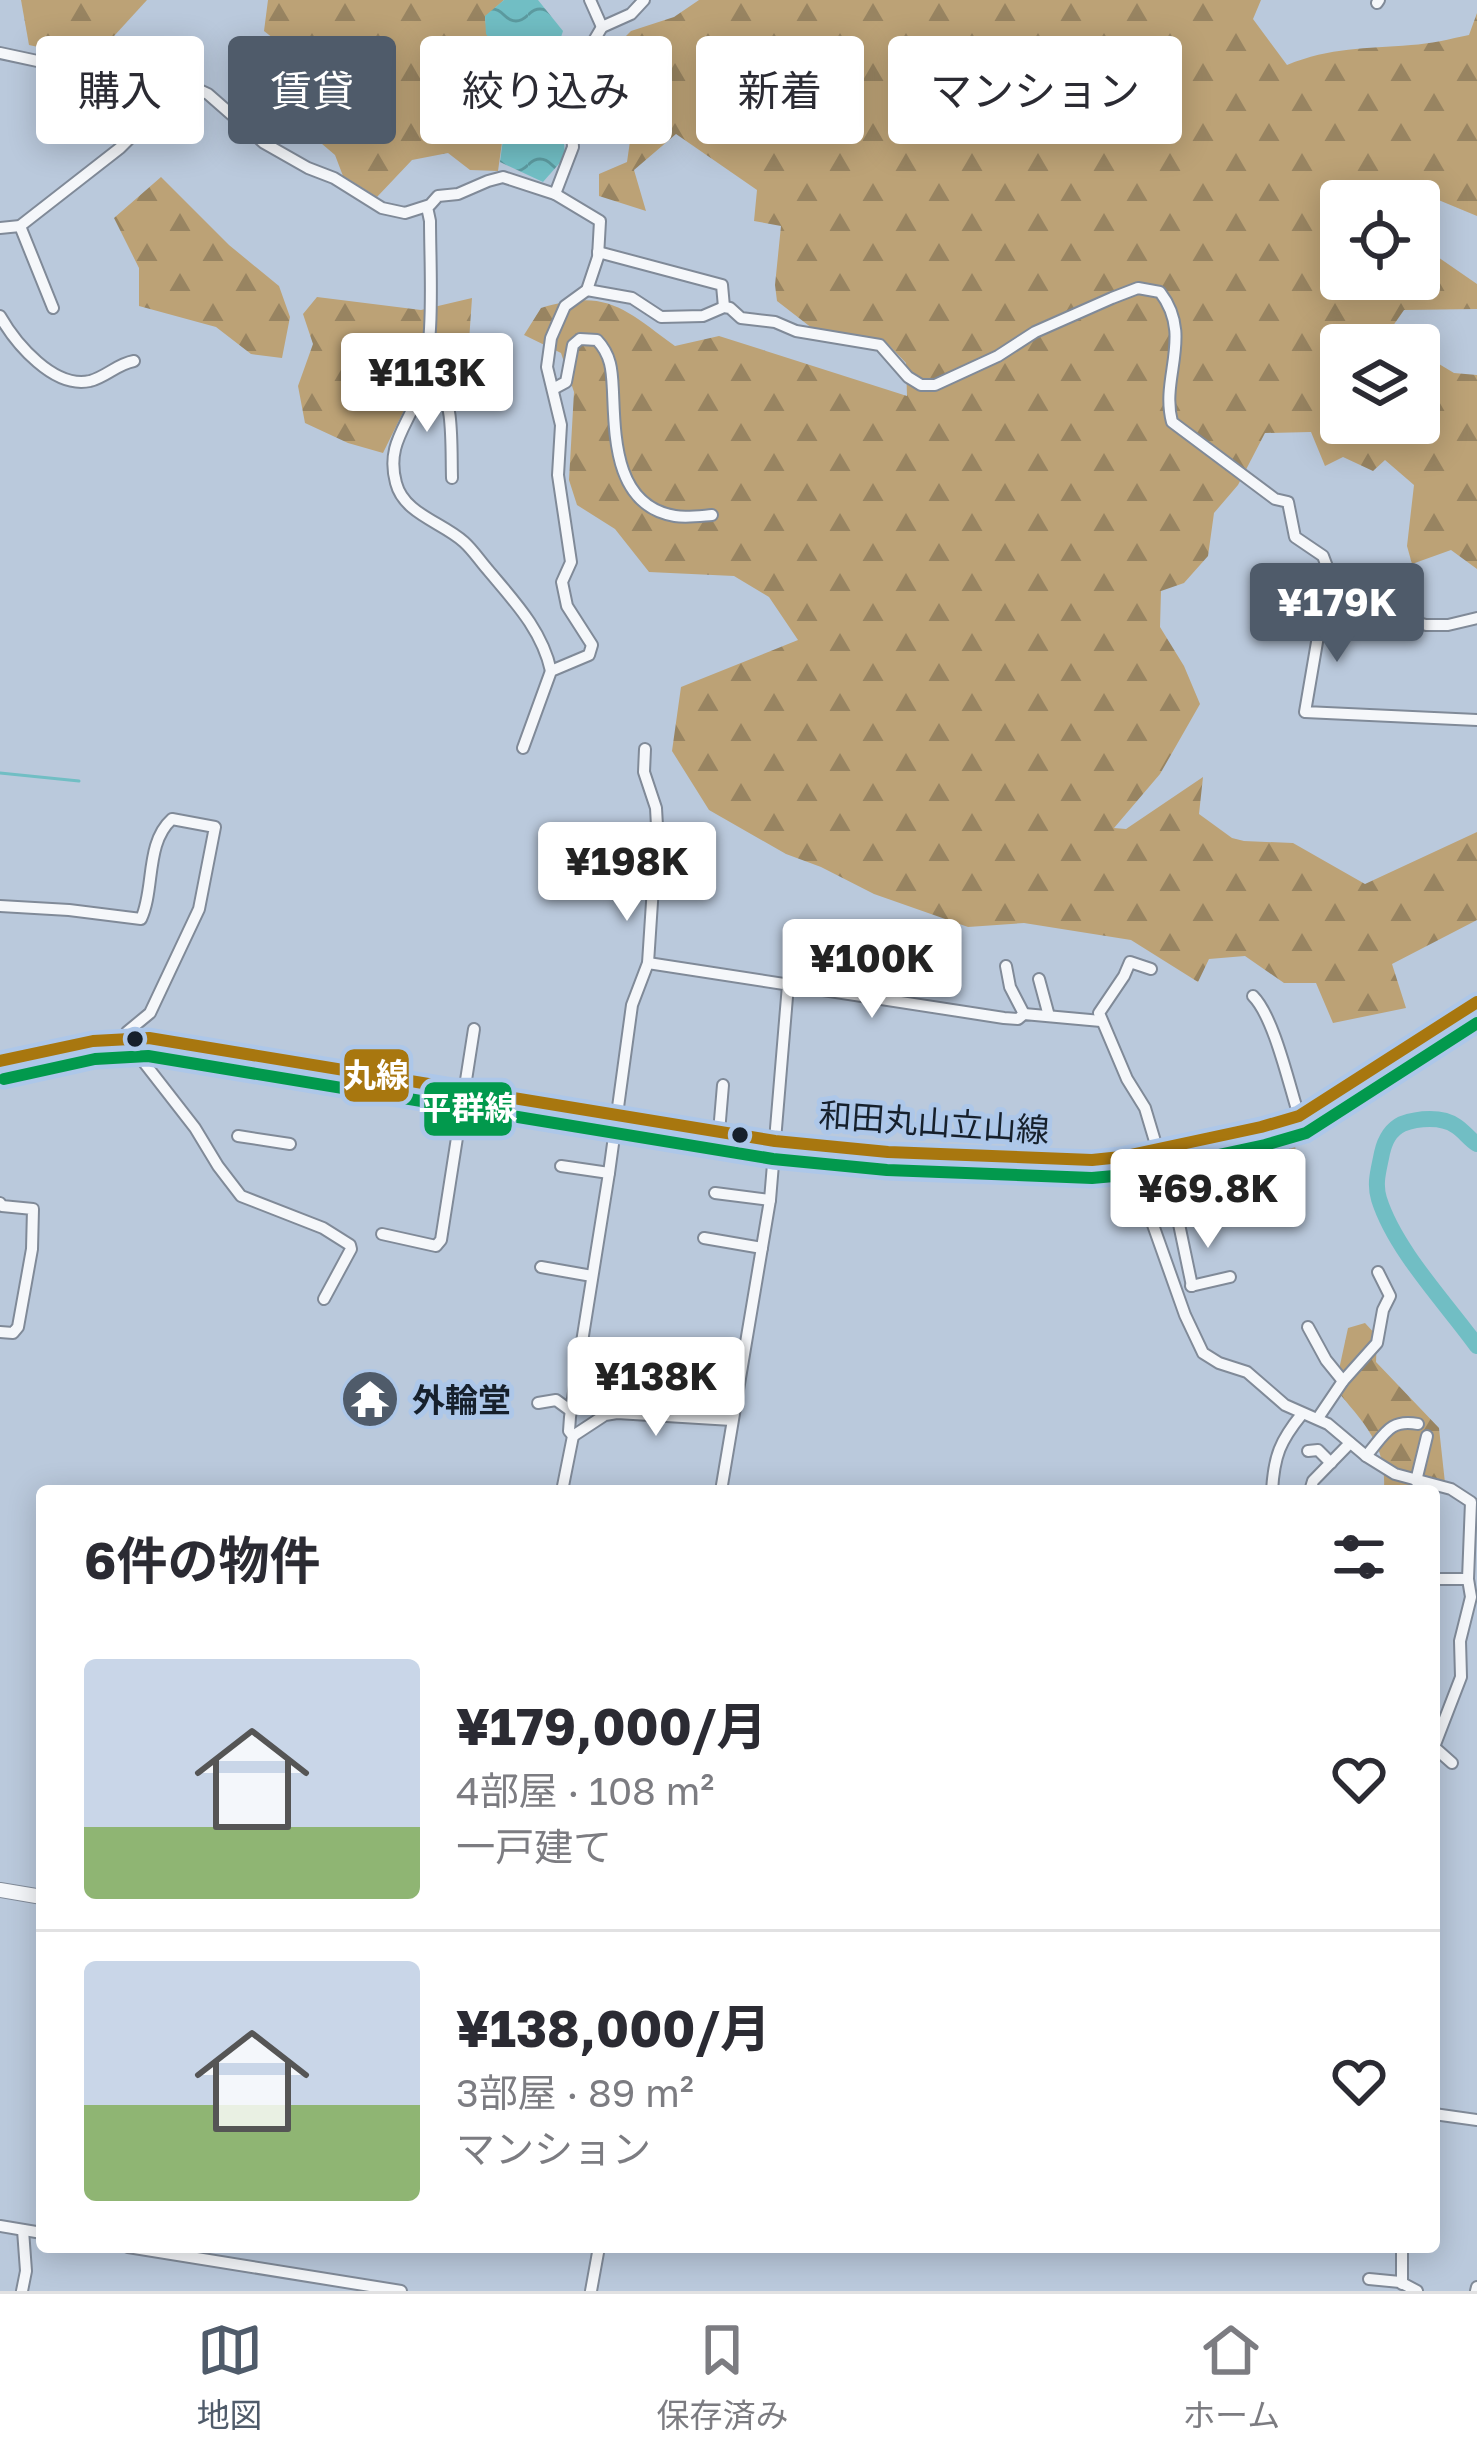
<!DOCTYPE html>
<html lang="ja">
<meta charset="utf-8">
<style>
body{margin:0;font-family:"Golos Text","Noto Sans JP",sans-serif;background:#f7f7f7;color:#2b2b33;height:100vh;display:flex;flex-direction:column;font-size:45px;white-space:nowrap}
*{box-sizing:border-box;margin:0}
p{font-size:39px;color:#7c7c81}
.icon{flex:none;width:66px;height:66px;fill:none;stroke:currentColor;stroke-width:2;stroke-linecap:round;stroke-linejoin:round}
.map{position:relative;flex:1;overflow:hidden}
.details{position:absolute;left:36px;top:1485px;width:1404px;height:768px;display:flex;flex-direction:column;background:#fff;border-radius:12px;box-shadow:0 6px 30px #0003}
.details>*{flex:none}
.guide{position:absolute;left:36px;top:36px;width:1407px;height:108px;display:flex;gap:24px}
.fabs{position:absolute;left:1320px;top:180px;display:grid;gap:24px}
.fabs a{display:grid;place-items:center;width:120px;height:120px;border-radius:12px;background:#fff;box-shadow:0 6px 30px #0003;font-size:60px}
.price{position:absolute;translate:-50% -102px;padding:0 27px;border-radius:12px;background:#fff;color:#222;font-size:39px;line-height:78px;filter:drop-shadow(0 3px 6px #0008)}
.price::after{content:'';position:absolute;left:50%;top:72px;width:36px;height:27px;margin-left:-18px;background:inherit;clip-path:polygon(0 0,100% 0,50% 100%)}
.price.current{background:#4f5b6a;color:#fff}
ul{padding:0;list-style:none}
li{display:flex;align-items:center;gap:36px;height:300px;padding:0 48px}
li+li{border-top:3px solid #e1e1e2}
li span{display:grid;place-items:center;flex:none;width:336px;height:240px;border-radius:12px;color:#555}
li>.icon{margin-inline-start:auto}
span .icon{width:144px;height:144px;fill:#fffc;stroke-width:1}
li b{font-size:51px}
h2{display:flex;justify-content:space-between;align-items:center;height:144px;padding:0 48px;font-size:51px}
.tag{padding:0 42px;border-radius:12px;background:#fff;box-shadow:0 6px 30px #0003;font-size:42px;line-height:108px}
.tag.current{background:#4f5b6a;color:#fff}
.dock{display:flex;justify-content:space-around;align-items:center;height:168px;border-top:3px solid #e1e1e2;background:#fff;font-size:33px;color:#7c7c81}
.dock a{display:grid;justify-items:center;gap:6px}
.dock .current{color:#4f5b6a}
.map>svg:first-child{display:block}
.forest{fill:url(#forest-firs)}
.cemetery{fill:url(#cemetery-stones)}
.water{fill:url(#water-waves)}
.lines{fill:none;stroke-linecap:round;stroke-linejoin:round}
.stream{stroke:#71bec4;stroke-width:3}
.river{stroke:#71bec4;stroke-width:16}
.minor-casing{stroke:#808a98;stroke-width:14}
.tertiary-casing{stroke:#808a98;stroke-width:16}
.secondary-casing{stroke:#808a98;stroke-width:18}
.minor{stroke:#f5f7fa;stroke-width:10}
.tertiary{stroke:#f5f7fa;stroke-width:14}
.secondary{stroke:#f5f7fa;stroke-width:15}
.bus-1-casing{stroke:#adc7e9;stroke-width:21}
.bus-2-casing{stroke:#adc7e9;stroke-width:21}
.bus-1{stroke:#a8770f;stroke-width:12}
.bus-2{stroke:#02994d;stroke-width:12}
.bus-dot{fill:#16202c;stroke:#adc7e9;stroke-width:4.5}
.labels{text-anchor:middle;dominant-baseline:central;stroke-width:10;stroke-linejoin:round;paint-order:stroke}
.street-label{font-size:33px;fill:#16202c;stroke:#adc7e9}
.poi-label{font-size:33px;font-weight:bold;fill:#16202c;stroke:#adc7e9;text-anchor:start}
.line-badge{stroke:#adc7e9;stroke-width:4.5}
.badge-label{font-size:33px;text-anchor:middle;font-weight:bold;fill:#fff}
</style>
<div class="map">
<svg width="1477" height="2291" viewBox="0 0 1477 2291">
<defs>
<pattern id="forest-firs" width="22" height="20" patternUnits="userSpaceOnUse" patternTransform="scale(3)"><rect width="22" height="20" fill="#bca276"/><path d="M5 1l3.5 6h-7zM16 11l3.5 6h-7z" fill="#988461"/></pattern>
<pattern id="cemetery-stones" width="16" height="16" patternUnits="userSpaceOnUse" patternTransform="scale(3)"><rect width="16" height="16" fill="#b9a88e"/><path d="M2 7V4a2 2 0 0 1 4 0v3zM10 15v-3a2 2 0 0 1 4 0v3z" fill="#958874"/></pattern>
<pattern id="water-waves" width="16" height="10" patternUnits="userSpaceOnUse" patternTransform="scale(3)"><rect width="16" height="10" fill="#71bec4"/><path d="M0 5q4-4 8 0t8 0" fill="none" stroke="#5c9a9f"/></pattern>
</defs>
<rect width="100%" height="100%" fill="#bac9dc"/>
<g class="forest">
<polygon points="21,0 147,0 93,59 29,45"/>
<path d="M268 0H504L485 17C487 44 505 52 511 78L498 171 470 170 448 153 412 160 377 197 343 176 335 155 308 132V115L340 78 330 41 278 42 264 31Z"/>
<path d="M699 0H1261L1253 19 1287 65C1331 47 1365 49 1411 45 1430 44 1450 39 1469 35L1477 13V216L1424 194 1417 201H1341V279H1419V244L1477 284V309L1404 310 1388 333 1407 345H1341V423H1419V352L1454 373 1477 375V569L1451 550 1412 564 1407 546 1414 485 1385 460 1373 471 1343 457 1325 466 1311 432 1265 433 1238 485 1214 513 1208 556 1184 583 1161 591 1160 627 1184 666 1200 704 1160 774 1114 828 1126 829 1203 777 1199 814 1232 838 1244 841 1293 843 1365 884 1477 832V920L1392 964 1406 1008 1333 1023 1316 983H1284L1245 956 1209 959 1198 982 1131 940 1024 923 968 927 874 894 821 867 786 854 709 810 672 751 681 687 798 640 769 597 734 576 649 572 615 529 577 505 569 480 574 392 561 353 524 335 541 308C607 288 624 309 675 346L719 336 907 396 906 363 883 339 817 332 777 301 775 285 781 226 754 221 757 190 676 134 634 170 646 211 599 196V174L627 162 631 134 612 90 613 49 631 31 674 17Z"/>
<polygon points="161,177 229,245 279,286 290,317 282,358 251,354 216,327 139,306 139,268 114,218"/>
<polygon points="317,297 421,310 472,298 467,370 452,384 419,370 414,390 383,453 348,443 305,423 298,386 313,344 303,314"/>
<path d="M1365 1323 1377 1336 1376 1362 1439 1428 1445 1483 1435 1499 1434 1491H1384C1387 1443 1363 1423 1335 1388L1348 1328Z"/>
</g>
<polygon class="cemetery" points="1292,1131 1296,1151 1289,1176 1274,1180 1256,1170 1251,1154 1252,1141"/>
<g class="water">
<polygon points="504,0 538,0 563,31 549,74 508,64 486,34 485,16"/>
<polygon points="515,81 547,91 562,112 565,157 543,182 500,162 510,86"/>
</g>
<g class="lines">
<polyline class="stream" points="0,773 79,781"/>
<path class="river" d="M1477 1144C1469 1139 1464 1131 1456 1126 1442 1116 1418 1118 1402 1124 1390 1130 1385 1140 1382 1153 1379 1169 1374 1183 1379 1199 1395 1250 1446 1303 1477 1346"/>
<defs>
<g id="minor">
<polyline points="590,0 602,27"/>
<polyline points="1377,3 1379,0"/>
<polyline points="0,53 42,62 81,66 156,94"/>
<polyline points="555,194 573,147 569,88 573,76 602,27 631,14 644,0"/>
<path d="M427 207 430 221C430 271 436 350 418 396 406 428 386 446 396 483 404 514 442 522 464 542 473 550 480 561 488 570 514 601 542 630 551 671"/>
<polyline points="20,226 53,308"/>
<polyline points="0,228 20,226 120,148 134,134 157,91 170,82 180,81 208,94 264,143 308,168 334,178 382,208 405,213 430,205 438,196 458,194 488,181 503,177 555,194 600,221 598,257 587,290 565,306 551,338 547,367 561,425 558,475 571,562 562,582 567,606 592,645 589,655 551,671 523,748"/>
<polyline points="598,252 722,285 724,307"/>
<path d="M587 290 632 298 661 317 703 316 724 307 730 308 741 318 775 322 796 331 880 345 908 377 921 385H935L998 356 1035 332 1112 298 1138 288 1160 292C1194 336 1160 377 1172 422L1275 499 1288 502 1295 537 1323 556 1329 572 1305 712 1477 720"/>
<path d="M0 316C16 344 54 389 90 381 106 377 117 364 134 361"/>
<path d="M425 371 437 374C454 404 451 444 452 478"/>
<path d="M553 389 566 382 573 345 580 339 597 340C612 356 612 372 613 392 615 439 615 506 675 516 686 518 700 516 712 515"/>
<polyline points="1323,609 1398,618 1426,625 1448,625 1477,618"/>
<path d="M0 906 69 910 141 919C155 889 145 843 172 819L215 827 199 909 150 1013 127 1032 125 1038 195 1128 218 1166 241 1196 323 1228 350 1245 351 1249 324 1299"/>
<polyline points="648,963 1004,1018 1018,1019 1024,1014 1101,1021"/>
<polyline points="1006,966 1010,987 1024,1014"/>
<polyline points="1151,969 1130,962 1124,976 1099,1013 1127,1079 1145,1108 1157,1148"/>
<polyline points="1039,979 1049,1016"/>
<path d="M1253 996C1274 1017 1289 1085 1299 1116"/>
<polyline points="719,1132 723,1085"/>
<polyline points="238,1136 290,1144"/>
<polyline points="1139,1152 1152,1222 1185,1315 1203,1353 1219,1363 1247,1372 1285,1405 1328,1424 1366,1456 1395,1474 1451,1489 1471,1502 1468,1579 1471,1597 1460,1641 1461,1677 1434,1747 1452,1763"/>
<polyline points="561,1166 609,1173"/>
<polyline points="715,1193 770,1200"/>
<polyline points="0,1203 2,1206 33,1209 32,1249 18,1327 13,1333 0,1332"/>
<polyline points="1179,1224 1192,1286"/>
<polyline points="382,1234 436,1246 441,1240 474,1029"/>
<polyline points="704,1238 762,1248"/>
<polyline points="541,1267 592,1276"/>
<polyline points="1191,1286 1230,1277"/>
<polyline points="1308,1327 1326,1360 1343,1381"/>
<polyline points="538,1403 556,1400 571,1411"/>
<polyline points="1318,1418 1343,1381 1377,1343 1383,1310 1390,1296 1378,1272"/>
<polyline points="573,1436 605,1415 617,1413 732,1420"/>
<polyline points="1308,1451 1318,1450 1331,1463"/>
<path d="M1366 1456C1384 1436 1389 1418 1418 1424"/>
<polyline points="1416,1481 1427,1436"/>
<polyline points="562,1491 573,1436 569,1431 570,1417 609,1173 632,1005 648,963 657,826 656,808 644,772 645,749"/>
<polyline points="721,1491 770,1200 788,985"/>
<path d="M1272 1491C1274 1456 1280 1441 1302 1414"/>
<polyline points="1310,1491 1313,1481 1350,1443"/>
<polyline points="1434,1579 1468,1579"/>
<polyline points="1434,2114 1477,2120"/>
<polyline points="0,2226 42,2233"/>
<polyline points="128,2247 401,2291"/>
<polyline points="1402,2247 1402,2284"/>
<polyline points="1369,2279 1400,2282 1417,2291"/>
<polyline points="22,2291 26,2271 23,2230"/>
<polyline points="591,2291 599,2247"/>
<polyline points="1476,2291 1477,2287"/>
</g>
<polyline id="tertiary" points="0,1890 42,1897"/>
<polyline id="secondary" points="0,1061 93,1041 149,1038 775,1141 888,1152 1022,1159 1092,1160 1121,1157 1261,1127 1299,1116 1477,1002"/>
</defs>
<use href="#minor" class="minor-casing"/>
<use href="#tertiary" class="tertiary-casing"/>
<use href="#secondary" class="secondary-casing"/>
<use href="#minor" class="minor"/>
<use href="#tertiary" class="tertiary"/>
<use href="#secondary" class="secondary"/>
<defs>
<polyline id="bus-1" points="0,1061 93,1041 149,1038 775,1141 888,1152 1092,1160 1121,1157 1261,1127 1299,1116 1477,1002"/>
<polyline id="bus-2" points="4,1079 95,1059 148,1056 773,1159 887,1170 1092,1178 1125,1175 1265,1145 1306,1133 1477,1023"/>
</defs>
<use href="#bus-1" class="bus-1-casing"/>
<use href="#bus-2" class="bus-2-casing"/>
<use href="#bus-1" class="bus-1"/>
<use href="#bus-2" class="bus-2"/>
</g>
<defs>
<symbol id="temple-disc" viewBox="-11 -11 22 22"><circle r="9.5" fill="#4f5b6a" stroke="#adc7e9"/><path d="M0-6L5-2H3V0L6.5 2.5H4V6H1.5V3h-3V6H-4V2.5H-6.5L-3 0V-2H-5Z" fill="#fff"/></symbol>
</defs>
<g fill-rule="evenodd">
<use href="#temple-disc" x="337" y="1366" width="66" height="66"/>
</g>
<g class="bus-dot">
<circle cx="135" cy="1039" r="10"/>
<circle cx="740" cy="1135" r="10"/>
</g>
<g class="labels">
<g class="street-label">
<text transform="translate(934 1122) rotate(4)">和田丸山立山線</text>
</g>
<g class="poi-label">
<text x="412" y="1399">外輪堂</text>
</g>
</g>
<g class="line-badge">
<rect x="342" y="1047" width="69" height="57" rx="12" fill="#a8770f"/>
<rect x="422" y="1080" width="92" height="58" rx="12" fill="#02994d"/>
</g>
<g class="badge-label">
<text x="376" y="1087">丸線</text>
<text x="468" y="1120">平群線</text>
</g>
</svg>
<div class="fabs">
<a><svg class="icon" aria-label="locate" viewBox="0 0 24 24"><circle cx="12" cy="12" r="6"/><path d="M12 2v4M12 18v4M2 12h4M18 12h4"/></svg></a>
<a><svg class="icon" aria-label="layers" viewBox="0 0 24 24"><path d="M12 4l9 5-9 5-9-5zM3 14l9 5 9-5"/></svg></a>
</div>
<b class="price" style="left:427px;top:435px">¥113K</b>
<b class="price current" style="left:1337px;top:665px">¥179K</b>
<b class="price" style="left:627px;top:924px">¥198K</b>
<b class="price" style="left:872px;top:1021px">¥100K</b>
<b class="price" style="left:1208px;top:1251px">¥69.8K</b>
<b class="price" style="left:656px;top:1439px">¥138K</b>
<div class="guide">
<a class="tag">購入</a>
<a class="tag current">賃貸</a>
<a class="tag">絞り込み</a>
<a class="tag">新着</a>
<a class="tag">マンション</a>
</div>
<section class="details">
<h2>6件の物件<svg class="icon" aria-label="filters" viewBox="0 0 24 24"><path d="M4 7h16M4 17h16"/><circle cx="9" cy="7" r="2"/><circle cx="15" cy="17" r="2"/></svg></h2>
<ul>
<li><span style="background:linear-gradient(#c9d6e8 70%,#8fb573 0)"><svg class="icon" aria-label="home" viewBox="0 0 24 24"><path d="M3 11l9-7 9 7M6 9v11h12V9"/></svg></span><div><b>¥179,000/月</b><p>4部屋 · 108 m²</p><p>一戸建て</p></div><svg class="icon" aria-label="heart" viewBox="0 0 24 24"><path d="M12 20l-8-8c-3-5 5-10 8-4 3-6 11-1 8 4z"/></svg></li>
<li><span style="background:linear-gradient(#c9d6e8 60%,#8fb573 0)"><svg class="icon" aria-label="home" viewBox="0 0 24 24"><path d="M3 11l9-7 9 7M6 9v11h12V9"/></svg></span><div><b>¥138,000/月</b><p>3部屋 · 89 m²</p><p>マンション</p></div><svg class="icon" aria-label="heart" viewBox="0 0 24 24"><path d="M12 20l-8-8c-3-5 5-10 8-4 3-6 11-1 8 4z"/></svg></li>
</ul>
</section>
</div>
<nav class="dock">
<a class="current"><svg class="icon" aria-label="map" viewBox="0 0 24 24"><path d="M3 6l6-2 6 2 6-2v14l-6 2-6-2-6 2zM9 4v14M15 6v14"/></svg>地図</a>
<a><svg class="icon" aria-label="saved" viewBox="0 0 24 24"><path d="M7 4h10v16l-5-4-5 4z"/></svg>保存済み</a>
<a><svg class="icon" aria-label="home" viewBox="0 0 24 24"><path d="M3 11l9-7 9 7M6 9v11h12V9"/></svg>ホーム</a>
</nav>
